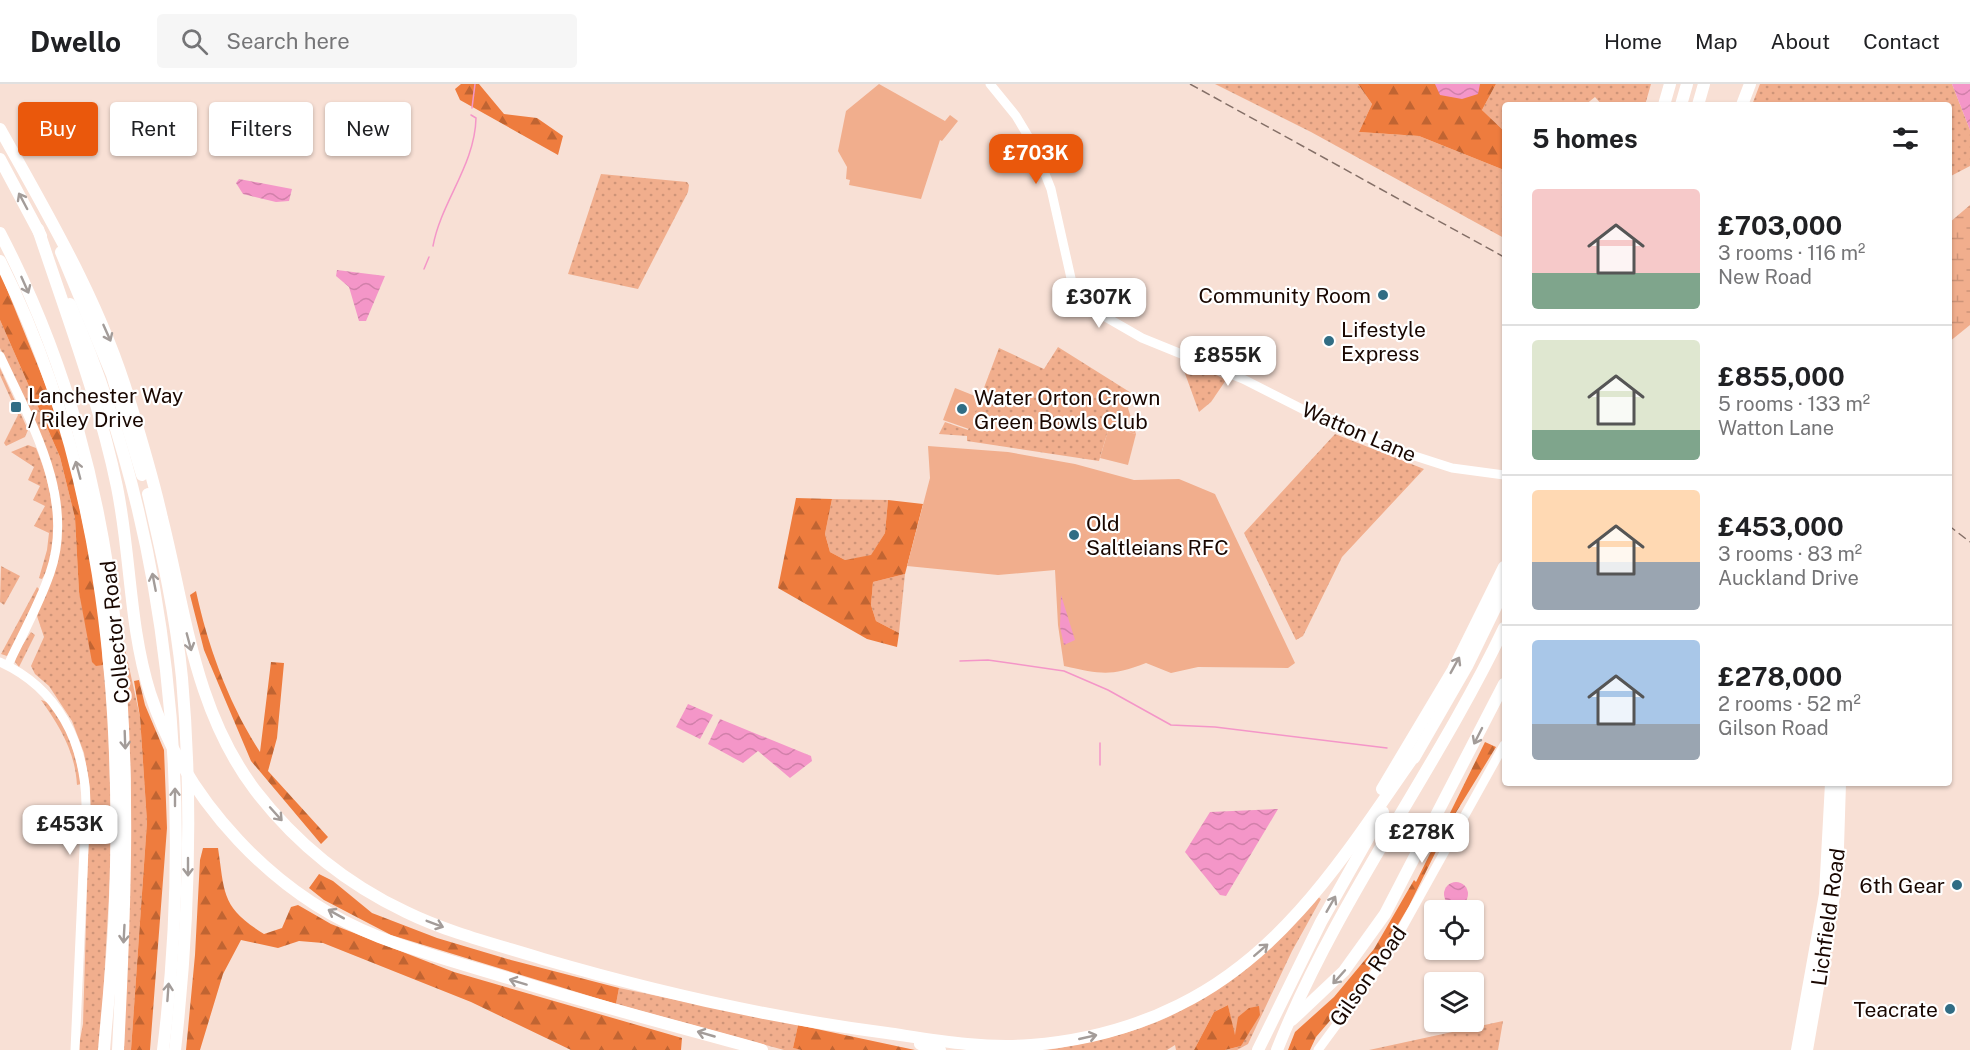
<!DOCTYPE html>
<meta charset="utf-8">
<style>
body{margin:0;font-family:"Public Sans",sans-serif;background:#f6f6f6;color:#202124;height:100vh;display:flex;flex-direction:column;font-size:22px;white-space:nowrap}
*{box-sizing:border-box;margin:0}
p{font-size:20px;color:#757577}
.icon{flex:none;width:33px;height:33px;fill:none;stroke:currentColor;stroke-width:2;stroke-linecap:round;stroke-linejoin:round}
.map{position:relative;flex:1;overflow:hidden}
.side{position:absolute;left:1502px;top:18px;width:450px;height:684px;display:flex;flex-direction:column;background:#fff;border-radius:6px;box-shadow:0 2px 4px #0004}
.side>*{flex:none}
.top-card{position:absolute;left:18px;top:18px;width:570px;height:54px;display:flex;gap:12px}
.controls{position:absolute;left:1424px;top:816px;display:grid;gap:12px}
.controls a{display:grid;place-items:center;width:60px;height:60px;border-radius:6px;background:#fff;box-shadow:0 2px 4px #0004;font-size:30px}
.price{position:absolute;translate:-50% -51px;padding:0 14px;border-radius:12px;background:#fff;color:#222;font-size:20px;line-height:39px;filter:drop-shadow(0 2px 3px #0008)}
.price::after{content:'';position:absolute;left:50%;top:36px;width:18px;height:14px;margin-left:-9px;background:inherit;clip-path:polygon(0 0,100% 0,50% 100%)}
.price.current{background:#ea580c;color:#fff}
ul{padding:0;list-style:none}
li{display:flex;align-items:center;gap:18px;height:150px;padding:0 30px}
li+li{border-top:2px solid #e0e0e0}
li span{display:grid;place-items:center;flex:none;width:168px;height:120px;border-radius:6px;color:#555}
li>.icon{margin-inline-start:auto}
span .icon{width:72px;height:72px;fill:#fffc;stroke-width:1}
li b{font-size:26px}
h2{display:flex;justify-content:space-between;align-items:center;height:72px;padding:0 30px;font-size:26px}
.chip{padding:0 21px;border-radius:6px;background:#fff;box-shadow:0 2px 4px #0004;font-size:21px;line-height:54px}
.chip.current{background:#ea580c;color:#fff}
header{display:flex;align-items:center;gap:36px;box-sizing:border-box;height:84px;padding:0 30px;background:#fff;border-bottom:2px solid #e0e0e0}
header strong{font-size:28px}
nav{display:flex;gap:33px;margin-inline-start:auto;font-size:21px}
.search{width:420px;height:54px;background:#f6f6f6;display:flex;align-items:center;gap:15px;box-sizing:border-box;padding:0 21px;border-radius:6px;color:#757577;font-size:22px}
.map>svg:first-child{display:block}
.green{fill:url(#green-dots)}
.forest{fill:url(#forest-firs)}
.wetland{fill:url(#wetland-marsh)}
.pitch{fill:#f1ae8d}
.water{fill:url(#water-waves)}
.lines{fill:none;stroke-linecap:round;stroke-linejoin:round}
.stream{stroke:#f496c8;stroke-width:1.5}
.secondary{stroke:#fff;stroke-width:9}
.highway{stroke:#fff;stroke-width:12}
.rail{stroke:#846f67;stroke-width:1.5;stroke-dasharray:9 4.5;stroke-linecap:butt}
.oneway{stroke:#a39c99}
.poi-dot{fill:#316d84;stroke:#fff;stroke-width:2}
.labels{text-anchor:middle;dominant-baseline:central;stroke-width:4.5;stroke-linejoin:round;paint-order:stroke}
.poi-label{font-size:21px;fill:#190701;stroke:#fff;text-anchor:start}
.street-label{font-size:21px;fill:#190701;stroke:#fff}
</style>
<header>
<strong>Dwello</strong>
<div class="search"><svg class="icon" aria-label="search" viewBox="0 0 24 24"><circle cx="10" cy="10" r="6"/><path d="M15 15l6 6"/></svg>Search here</div>
<nav><a>Home</a><a>Map</a><a>About</a><a>Contact</a></nav>
</header>
<div class="map">
<svg width="1970" height="966" viewBox="0 0 1970 966">
<defs>
<pattern id="green-dots" width="8" height="8" patternUnits="userSpaceOnUse" patternTransform="scale(1.5)"><rect width="8" height="8" fill="#f1ae8d"/><path d="M2 2h.1M6 6h.1" fill="none" stroke="#ce9478" stroke-width="1.8" stroke-linecap="round"/></pattern>
<pattern id="forest-firs" width="22" height="20" patternUnits="userSpaceOnUse" patternTransform="scale(1.5)"><rect width="22" height="20" fill="#ee7c3e"/><path d="M5 1l3.5 6h-7zM16 11l3.5 6h-7z" fill="#c06432"/></pattern>
<pattern id="wetland-marsh" width="20" height="14" patternUnits="userSpaceOnUse" patternTransform="scale(1.5)"><rect width="20" height="14" fill="#f1ae8d"/><path d="M1 5h8M5 5V1M11 12h8M15 12V8" fill="none" stroke="#ce9478"/></pattern>
<pattern id="water-waves" width="16" height="10" patternUnits="userSpaceOnUse" patternTransform="scale(1.5)"><rect width="16" height="10" fill="#f496c8"/><path d="M0 5q4-4 8 0t8 0" fill="none" stroke="#d180aa"/></pattern>
</defs>
<rect width="100%" height="100%" fill="#f8e0d5"/>
<g class="green">
<polygon points="1215,0 1358,0 1372,20 1359,48 1419,52 1504,86 1504,154 1311,48"/>
<polygon points="1496,0 1651,0 1645,21 1602,21 1595,13 1585,21 1504,21 1504,47 1482,26"/>
<polygon points="1760,0 1952,0 1970,46 1970,82 1949,93 1948,21 1752,21"/>
<polygon points="601,90 687,98 689,101 688,108 638,205 568,190"/>
<polygon points="0,236 60,373 75,434 79,508 103,581 107,606 112,760 100,966 78,966 83,940 90,704 84,669 72,637 49,602 35,590 31,582 44,553 37,532 61,445 37,347 0,264"/>
<polygon points="1058,263 1136,312 1128,324 1136,350 1109,343 1099,377 967,357 967,352 939,350 945,338 968,346 999,264 1044,285"/>
<polygon points="1186,275 1226,296 1211,318 1199,328 1183,284 1182,278"/>
<polygon points="0,284 28,346 25,353 6,362 4,359 18,331 0,291"/>
<polygon points="1335,350 1424,385 1342,473 1303,552 1296,556 1244,449"/>
<path d="M28 361 36 364C51 399 65 462 42 495L39 494 47 466 49 449 34 442 45 422 33 416 40 402 28 396 34 383 11 368Z"/>
<polygon points="832,415 888,416 885,449 871,472 845,476 830,468 825,450"/>
<polygon points="1,482 20,492 4,521 0,518"/>
<polygon points="905,490 899,549 876,537 871,521 873,498"/>
<polygon points="37,503 40,506 7,572 1,570"/>
<polygon points="31,548 35,551 19,583 15,578 16,571"/>
<polygon points="124,560 140,633 147,738 131,966 124,966 131,695"/>
<path d="M41 616C64 620 78 680 81 700L77 701C75 667 60 643 41 616Z"/>
<path d="M1318 813 1321 815 1292 867 1248 960 1237 966H1225L1241 962 1245 951 1252 946 1235 954 1228 921 1214 928 1194 966H1176L1175 961 1167 966H1046C1092 959 1156 945 1195 918 1238 886 1277 847 1318 813Z"/>
<polygon points="619,904 798,941 793,964 801,966 784,966 616,920"/>
<polygon points="1503,937 1498,966 1369,966"/>
</g>
<g class="forest">
<polygon points="461,0 479,0 504,30 537,34 563,52 558,71 460,16 455,5"/>
<polygon points="1358,0 1496,0 1482,26 1504,47 1504,86 1419,52 1359,48 1372,20"/>
<polygon points="0,188 63,344 99,517 103,581 96,582 92,578 79,508 75,434 60,373 0,236"/>
<polygon points="796,414 832,415 825,450 830,468 845,476 871,471 885,449 888,416 923,420 905,490 873,498 871,521 876,537 899,549 897,563 867,555 778,504"/>
<path d="M196 507C208 563 229 620 260 668L271 578 284 579 277 654 268 687 328 753 321 760 251 677 204 566 190 511Z"/>
<polygon points="139,596 145,621 164,666 167,744 150,966 131,966 147,738 140,633 134,597"/>
<polygon points="1485,658 1496,663 1452,735 1409,822 1383,866 1352,911 1316,953 1310,966 1288,966 1295,948 1334,913 1374,865 1414,796 1416,798"/>
<path d="M203 764H218C225 810 221 823 264 850L282 844 291 823 298 821 331 840 454 888 682 954 681 966H571L471 918 323 859 299 857 278 864 241 856 223 890 200 966H186L195 871 200 776Z"/>
<polygon points="319,790 333,797 372,829 437,854 511,876 619,904 616,920 391,851 324,816 309,804"/>
<polygon points="1228,921 1235,951 1238,933 1249,924 1259,922 1260,931 1241,962 1225,966 1194,966 1214,928"/>
<polygon points="798,941 915,966 801,966 793,964"/>
</g>
<polygon class="wetland" points="1970,121 1970,241 1949,258 1949,139"/>
<g class="pitch">
<polygon points="879,0 945,37 950,31 958,37 942,57 940,56 921,115 849,101 850,96 846,95 847,83 838,67 846,27"/>
<polygon points="955,304 980,314 969,345 943,336"/>
<polygon points="1109,343 1136,350 1128,381 1100,374"/>
<path d="M928 362 1008 368 1075 380 1134 396 1179 395 1215 410 1295 579 1288 584 1198 583 1171 589 1146 579C1109 593 1102 590 1064 582L1058 541 1055 486 998 491 907 482 930 394Z"/>
</g>
<g class="water">
<polygon points="1435,0 1480,0 1478,10 1462,15 1440,11"/>
<polygon points="1952,0 1970,0 1970,46"/>
<polygon points="239,95 292,105 289,117 276,118 243,110 236,99"/>
<polygon points="337,186 385,192 366,237 359,237 349,203 336,192"/>
<polygon points="1061,511 1075,556 1064,561 1060,543"/>
<polygon points="688,620 713,631 700,655 676,643"/>
<polygon points="720,635 811,672 812,677 790,694 758,667 743,679 708,660"/>
<polygon points="1278,725 1226,812 1220,811 1185,768 1210,728"/>
<circle cx="1456" cy="810" r="12"/>
</g>
<g class="lines">
<g class="stream">
<polyline points="472,24 475,0"/>
<path d="M433 162C441 118 475 81 476 34L471 31"/>
<polyline points="424,185 429,173"/>
<polyline points="960,577 988,576 1064,587 1108,606 1171,641 1215,643 1387,664"/>
<polyline points="1100,681 1100,659"/>
</g>
<g class="secondary">
<polyline points="990,0 1016,32 1034,62 1051,105 1073,203 1090,224 1142,254 1243,295 1320,334 1393,365 1452,384 1504,391"/>
<path d="M0 272C31 339 76 414 50 489 39 521 22 551 8 581"/>
<path d="M0 578C58 604 85 659 86 720L75 966"/>
<polyline points="1318,966 1377,886 1396,855 1504,661"/>
</g>
<g class="highway">
<polyline points="1664,21 1670,0"/>
<polyline points="1681,21 1687,0"/>
<polyline points="1698,21 1704,0"/>
<polyline points="1742,21 1750,0"/>
<path d="M0 45C49 133 100 218 129 315 141 354 153 394 162 434 186 529 194 625 255 706 295 758 347 800 406 828 449 849 498 861 543 875 656 908 771 934 887 949 934 956 982 965 1031 961 1082 957 1133 944 1179 921 1288 868 1350 763 1417 668"/>
<polyline points="0,75 41,152"/>
<path d="M38 145C66 230 99 316 117 403 131 472 129 542 150 609 185 717 274 812 379 853 421 869 465 881 508 894 592 921 677 942 762 966"/>
<path d="M0 149C137 412 133 678 118 966"/>
<polyline points="61,168 112,291 142,391"/>
<path d="M0 177C99 375 123 598 115 817 114 867 108 916 104 966"/>
<path d="M70 220C171 454 194 714 163 966"/>
<path d="M148 410C162 470 176 532 182 594 193 718 189 842 175 966"/>
<polyline points="1414,674 1467,582 1504,506"/>
<polyline points="1382,705 1453,586 1504,483"/>
<polyline points="1292,936 1344,887 1385,830 1504,600"/>
<polyline points="920,960 940,966"/>
<polyline points="1258,966 1321,838 1383,728"/>
<path d="M1277 966C1336 817 1435 688 1504 544"/>
<polyline points="1797,966 1825,810 1831,699"/>
<polyline points="1807,966 1837,795 1840,699"/>
</g>
<g class="rail">
<polyline points="1190,0 1504,173"/>
<polyline points="1948,441 1970,458"/>
</g>
</g>
<defs><path id="oneway-shaft" d="M-6 0H5M1.5-3L5.5 0L1.5 3" fill="none" stroke-width="1.6" stroke-linecap="round" stroke-linejoin="round" transform="scale(1.5)"/></defs>
<g class="oneway">
<use href="#oneway-shaft" transform="translate(23 117) rotate(-118)"/>
<use href="#oneway-shaft" transform="translate(25 201) rotate(66)"/>
<use href="#oneway-shaft" transform="translate(107 249) rotate(66)"/>
<use href="#oneway-shaft" transform="translate(78 386) rotate(-105)"/>
<use href="#oneway-shaft" transform="translate(154 498) rotate(-101)"/>
<use href="#oneway-shaft" transform="translate(189 558) rotate(75)"/>
<use href="#oneway-shaft" transform="translate(1455 581) rotate(-61)"/>
<use href="#oneway-shaft" transform="translate(1478 652) rotate(117)"/>
<use href="#oneway-shaft" transform="translate(125 656) rotate(88)"/>
<use href="#oneway-shaft" transform="translate(175 713) rotate(-90)"/>
<use href="#oneway-shaft" transform="translate(276 730) rotate(48)"/>
<use href="#oneway-shaft" transform="translate(188 783) rotate(90)"/>
<use href="#oneway-shaft" transform="translate(1331 820) rotate(-60)"/>
<use href="#oneway-shaft" transform="translate(336 830) rotate(-151)"/>
<use href="#oneway-shaft" transform="translate(435 840) rotate(21)"/>
<use href="#oneway-shaft" transform="translate(124 850) rotate(93)"/>
<use href="#oneway-shaft" transform="translate(1261 866) rotate(-41)"/>
<use href="#oneway-shaft" transform="translate(1339 893) rotate(132)"/>
<use href="#oneway-shaft" transform="translate(518 898) rotate(-163)"/>
<use href="#oneway-shaft" transform="translate(168 908) rotate(-86)"/>
<use href="#oneway-shaft" transform="translate(706 950) rotate(-164)"/>
<use href="#oneway-shaft" transform="translate(1088 953) rotate(-13)"/>
</g>
<g class="poi-dot">
<circle cx="1383" cy="211" r="6"/>
<circle cx="1329" cy="257" r="6"/>
<rect x="10" y="317" width="12" height="12" rx="3"/>
<circle cx="962" cy="325" r="6"/>
<circle cx="1074" cy="451" r="6"/>
<circle cx="1957" cy="801" r="6"/>
<circle cx="1950" cy="925" r="6"/>
</g>
<g class="labels">
<g class="poi-label">
<text x="1371" y="211" text-anchor="end">Community Room</text>
<text x="1341" y="245">Lifestyle<tspan x="1341" dy="24">Express</tspan></text>
<text x="28" y="311">Lanchester Way<tspan x="28" dy="24">/ Riley Drive</tspan></text>
<text x="974" y="313">Water Orton Crown<tspan x="974" dy="24">Green Bowls Club</tspan></text>
<text x="1086" y="439">Old<tspan x="1086" dy="24">Saltleians RFC</tspan></text>
<text x="1945" y="801" text-anchor="end">6th Gear</text>
<text x="1938" y="925" text-anchor="end">Teacrate</text>
</g>
<g class="street-label">
<text transform="translate(1359 348) rotate(23)">Watton Lane</text>
<text transform="translate(115 548) rotate(-96)">Collector Road</text>
<text transform="translate(1828 833) rotate(-82)">Lichfield Road</text>
<text transform="translate(1368 892) rotate(-55)">Gilson Road</text>
</g>
</g>
</svg>
<div class="controls">
<a><svg class="icon" aria-label="locate" viewBox="0 0 24 24"><circle cx="12" cy="12" r="6"/><path d="M12 2v4M12 18v4M2 12h4M18 12h4"/></svg></a>
<a><svg class="icon" aria-label="layers" viewBox="0 0 24 24"><path d="M12 4l9 5-9 5-9-5zM3 14l9 5 9-5"/></svg></a>
</div>
<b class="price current" style="left:1036px;top:101px">£703K</b>
<b class="price" style="left:1099px;top:245px">£307K</b>
<b class="price" style="left:1228px;top:303px">£855K</b>
<b class="price" style="left:70px;top:772px">£453K</b>
<b class="price" style="left:1422px;top:780px">£278K</b>
<div class="top-card">
<a class="chip current">Buy</a>
<a class="chip">Rent</a>
<a class="chip">Filters</a>
<a class="chip">New</a>
</div>
<section class="side">
<h2>5 homes<svg class="icon" aria-label="filters" viewBox="0 0 24 24"><path d="M4 7h16M4 17h16"/><circle cx="9" cy="7" r="2"/><circle cx="15" cy="17" r="2"/></svg></h2>
<ul>
<li><span style="background:linear-gradient(#f6c9c9 70%,#7fa58c 0)"><svg class="icon" aria-label="home" viewBox="0 0 24 24"><path d="M3 11l9-7 9 7M6 9v11h12V9"/></svg></span><div><b>£703,000</b><p>3 rooms · 116 m²</p><p>New Road</p></div></li>
<li><span style="background:linear-gradient(#dfe7d0 75%,#7fa58c 0)"><svg class="icon" aria-label="home" viewBox="0 0 24 24"><path d="M3 11l9-7 9 7M6 9v11h12V9"/></svg></span><div><b>£855,000</b><p>5 rooms · 133 m²</p><p>Watton Lane</p></div></li>
<li><span style="background:linear-gradient(#ffd9b3 60%,#9aa5b1 0)"><svg class="icon" aria-label="home" viewBox="0 0 24 24"><path d="M3 11l9-7 9 7M6 9v11h12V9"/></svg></span><div><b>£453,000</b><p>3 rooms · 83 m²</p><p>Auckland Drive</p></div></li>
<li><span style="background:linear-gradient(#a9c7e8 70%,#9aa5b1 0)"><svg class="icon" aria-label="home" viewBox="0 0 24 24"><path d="M3 11l9-7 9 7M6 9v11h12V9"/></svg></span><div><b>£278,000</b><p>2 rooms · 52 m²</p><p>Gilson Road</p></div></li>
</ul>
</section>
</div>
